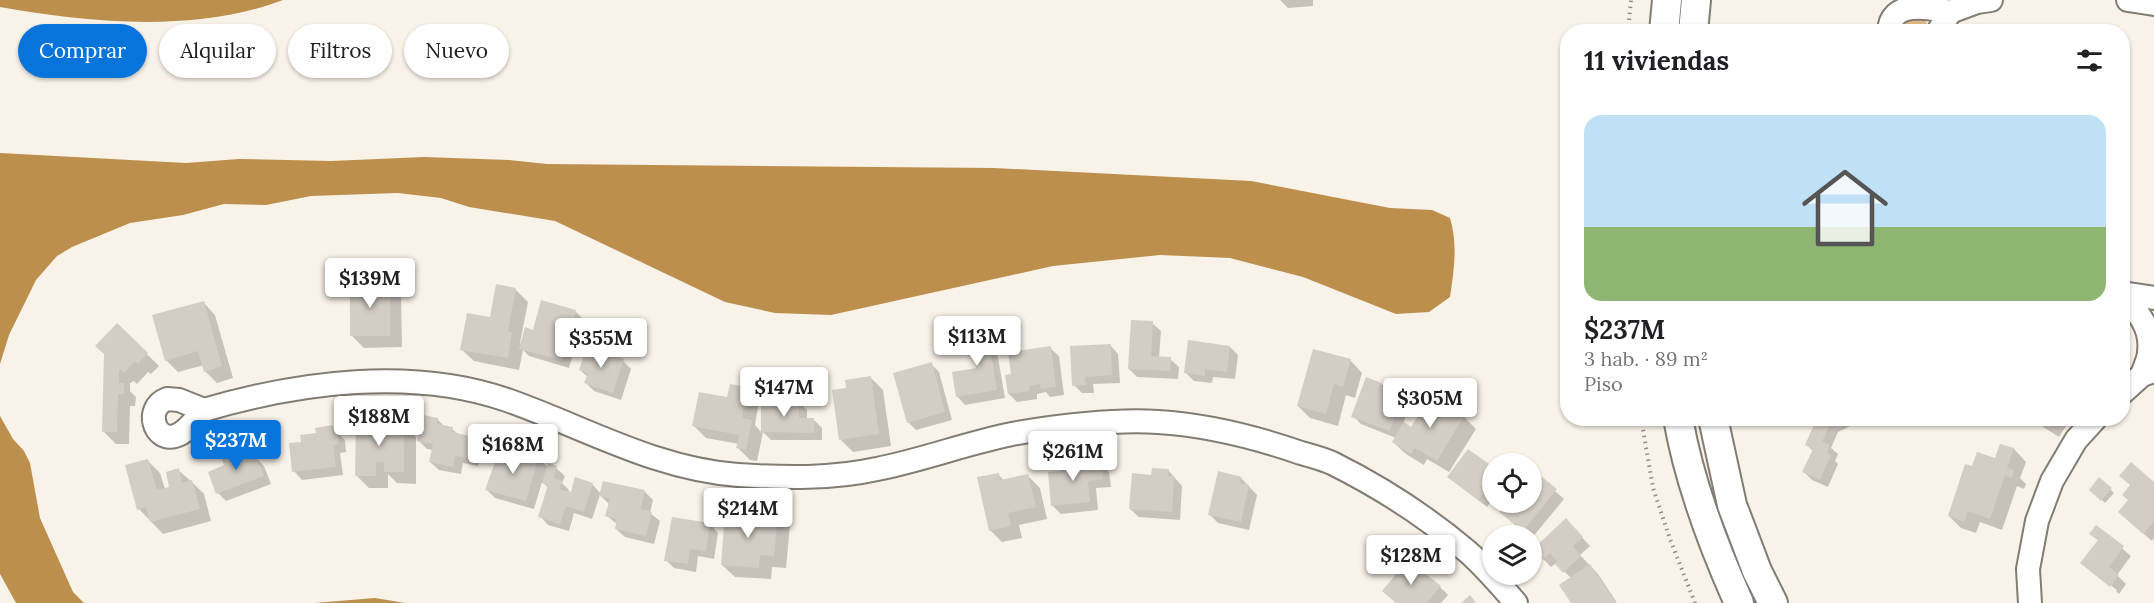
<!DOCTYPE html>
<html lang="es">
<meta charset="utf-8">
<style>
body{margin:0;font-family:Lora,serif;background:#f6f6f6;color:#202124;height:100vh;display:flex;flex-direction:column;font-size:22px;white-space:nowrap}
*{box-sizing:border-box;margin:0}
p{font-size:20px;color:#757577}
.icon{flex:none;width:33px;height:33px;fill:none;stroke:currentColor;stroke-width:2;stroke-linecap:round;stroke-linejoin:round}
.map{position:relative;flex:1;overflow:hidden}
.drawer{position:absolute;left:1560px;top:24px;width:570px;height:402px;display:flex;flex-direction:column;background:#fff;border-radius:24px;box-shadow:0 2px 4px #0004}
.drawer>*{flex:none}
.hud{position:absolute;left:18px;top:24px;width:570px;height:54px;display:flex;gap:12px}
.tools{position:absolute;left:1482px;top:453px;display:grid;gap:12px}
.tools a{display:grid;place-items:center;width:60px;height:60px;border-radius:50%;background:#fff;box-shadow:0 2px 4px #0004;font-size:30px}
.price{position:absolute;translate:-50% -51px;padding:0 14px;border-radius:6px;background:#fff;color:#222;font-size:20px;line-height:39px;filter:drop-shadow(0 2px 3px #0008)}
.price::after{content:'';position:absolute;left:50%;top:36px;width:18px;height:14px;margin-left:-9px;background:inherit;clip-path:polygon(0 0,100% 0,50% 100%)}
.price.on{background:#0674db;color:#fff}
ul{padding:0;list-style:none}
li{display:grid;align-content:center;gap:12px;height:318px;padding:0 24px}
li+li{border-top:2px solid #e0e0e0}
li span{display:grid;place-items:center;height:186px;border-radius:18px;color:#555}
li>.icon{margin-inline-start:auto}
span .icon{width:108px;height:108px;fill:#fffc;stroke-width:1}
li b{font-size:26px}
h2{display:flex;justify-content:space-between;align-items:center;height:72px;padding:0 24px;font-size:26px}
.pill{padding:0 21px;border-radius:27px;background:#fff;box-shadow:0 2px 4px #0004;font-size:21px;line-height:54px}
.pill.on{background:#0674db;color:#fff}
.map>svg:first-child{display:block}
.green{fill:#e1ba87}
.water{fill:#bd8f4d}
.shadow{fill:#0003}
.building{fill:#d3cdc4}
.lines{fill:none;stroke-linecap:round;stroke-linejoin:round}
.minor-casing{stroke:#827c74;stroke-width:26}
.tertiary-casing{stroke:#827c74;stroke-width:32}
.path{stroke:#938e88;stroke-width:4;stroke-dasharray:1.5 4.5;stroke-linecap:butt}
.minor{stroke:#fff;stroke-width:22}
.tertiary{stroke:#fff;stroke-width:28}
</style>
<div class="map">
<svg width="2154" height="603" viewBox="0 0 2154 603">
<rect width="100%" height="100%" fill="#f9f2e9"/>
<polygon class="green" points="1922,16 1927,24 1926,31 1896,31 1897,20"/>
<g class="water">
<path d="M0 0H283C197 33 89 23 0 7Z"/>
<path d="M0 153 186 163 239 159 331 161 424 157 509 160 547 164 994 168 1251 181 1390 208 1432 210 1450 218C1458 245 1454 270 1450 297L1429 312 1396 314 1303 277 1230 258 1160 255 1053 266 831 315 775 313 725 302 555 221 469 207 441 198 398 193 311 196 266 205 224 204 183 215 130 223 72 247 57 256 36 280 9 335 0 364Z"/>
<polygon points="0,416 13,439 24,451 30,463 40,518 73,592 84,603 16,603 0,574"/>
<polygon points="375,598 405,603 314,603"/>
</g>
<g class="shadow">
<polygon points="1280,0 1313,0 1313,6 1288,8"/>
<polygon points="389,283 401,295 402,347 364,348 352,336"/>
<polygon points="515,289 528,302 520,343 522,344 534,331 575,311 583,319 569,368 529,356 523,350 519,370 474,361 461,349 491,318"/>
<polygon points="203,302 215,315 233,378 217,383 205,371 204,365 178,372 166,360"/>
<polygon points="1152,323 1161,331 1159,358 1170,359 1179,367 1178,379 1137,377 1129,369"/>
<polygon points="117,325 159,366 151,374 148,372 137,384 134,381 130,383 130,391 136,397 135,406 130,406 129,444 116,444 104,432"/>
<polygon points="986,327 994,335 1005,398 965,405 957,396 977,369"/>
<polygon points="1110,345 1118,354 1120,383 1093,384 1094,393 1082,393 1074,385"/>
<polygon points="1230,347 1238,355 1235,379 1213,377 1212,383 1194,381 1185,372"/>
<polygon points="1050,348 1059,356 1064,395 1050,397 1046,392 1037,394 1037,399 1017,402 1009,394 1013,375"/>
<polygon points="1350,360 1362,373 1355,398 1346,395 1338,426 1310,418 1298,406"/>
<polygon points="623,361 631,369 621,400 594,391 586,383 588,377 580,370"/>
<polygon points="931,364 939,372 952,420 916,430 908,422"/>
<polygon points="871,378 883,390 891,446 853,452 841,440"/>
<polygon points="1367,379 1381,384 1399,400 1397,407 1406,416 1403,424 1412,429 1431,397 1464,417 1476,429 1449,472 1427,459 1424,465 1406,454 1393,442 1396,438 1361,424 1353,416"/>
<polygon points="747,388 759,401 755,425 762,433 763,401 799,402 807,410 807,420 814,420 822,428 822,440 771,440 763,432 757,461 750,460 738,448 739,444 706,438 694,426 728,399"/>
<polygon points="1819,418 1867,418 1838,432 1831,448 1838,454 1835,461 1838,464 1828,487 1812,480 1804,472 1813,451 1807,445"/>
<polygon points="2033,418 2075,418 2073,422 2070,420 2059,437 2040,425"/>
<polygon points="376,419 386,429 404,424 416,437 416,484 397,483 388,474 388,488 369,488 357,476"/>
<polygon points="437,419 445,427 452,429 459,435 474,438 482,446 478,466 463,463 461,474 439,470 430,462 433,450 427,449 419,441"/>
<polygon points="332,427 345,440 346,452 340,453 343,475 302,480 294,471 303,443"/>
<polygon points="2001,446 2014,449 2026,462 2020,478 2026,484 2024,489 2017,486 2002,530 1980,522 1976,533 1961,528 1949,516 1973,468 1996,460"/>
<polygon points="245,447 264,466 271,484 226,501 218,493 226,466"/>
<polygon points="1469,451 1492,468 1492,500 1487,507 1449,477"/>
<polygon points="538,458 548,467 556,468 565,476 562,483 569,490 568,493 572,494 576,479 593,485 601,494 645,492 653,500 650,513 660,521 654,544 625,537 616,529 617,524 607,516 610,505 600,495 592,519 574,513 569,531 548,525 540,516 549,488 542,482 534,509 495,498 486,489"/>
<polygon points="1082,460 1087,465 1101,464 1109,472 1111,487 1096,488 1098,510 1061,514 1052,505 1062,473"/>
<polygon points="148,461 160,473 165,489 171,488 178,470 192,482 204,494 211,521 163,534 139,509"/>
<polygon points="1168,470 1182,486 1180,520 1139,517 1130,509 1153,476"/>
<polygon points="1532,471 1564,499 1532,538 1532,536 1528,536 1509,520 1532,502"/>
<polygon points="998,474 1004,481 1028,476 1040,488 1047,519 1019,525 1022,538 1002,542 990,530"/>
<polygon points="1241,478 1257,495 1249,530 1218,523 1210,515"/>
<polygon points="2100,479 2114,493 2105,503 2091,490"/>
<polygon points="2154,484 2154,538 2152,541 2128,520"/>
<polygon points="778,513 790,525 786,568 772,567 771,579 735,577 722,565 750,516 758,524"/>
<polygon points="1566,520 1590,546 1580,555 1598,574 1617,603 1573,603 1571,578 1556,563 1551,567 1534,550"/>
<polygon points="710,524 718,533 714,559 698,556 696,572 674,568 666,560"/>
<polygon points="2097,527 2131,556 2117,575 2126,584 2119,594 2116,591 2117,590 2088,568 2099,541 2091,534"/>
<polygon points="1440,587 1448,595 1441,603 1396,603 1384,591"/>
</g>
<g class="building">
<polygon points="390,281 390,336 350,336 350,282"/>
<polygon points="496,284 516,288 508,331 512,332 508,358 460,350 467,313 490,317"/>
<polygon points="541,300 576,310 561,360 519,349 525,327 533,330"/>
<polygon points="204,301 222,366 204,372 198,351 165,361 152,315"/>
<polygon points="1131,320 1153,321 1151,356 1171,357 1170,371 1128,369"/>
<polygon points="117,323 148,353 138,364 135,361 124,373 121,370 119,371 119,383 124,383 124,394 118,394 117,432 102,432 104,354 95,346"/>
<polygon points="987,326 997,390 956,397 952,372 976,368 969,328"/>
<polygon points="1188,340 1230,346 1227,372 1205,369 1205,376 1184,373"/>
<polygon points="1111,344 1112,375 1085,377 1086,385 1072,386 1070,346"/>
<polygon points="1051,346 1056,387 1041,389 1040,384 1029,386 1030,391 1008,394 1005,375 1011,374 1008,352"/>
<polygon points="587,347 624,359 613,393 584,383 588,373 579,370"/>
<polygon points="1313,349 1351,359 1343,387 1334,384 1326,414 1297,406"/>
<polygon points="932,362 945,412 907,423 893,373"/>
<polygon points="871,376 879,434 839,440 832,390 846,388 845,380"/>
<polygon points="1366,377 1381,383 1380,386 1392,391 1387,402 1399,407 1390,431 1351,417"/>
<polygon points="730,384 748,387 742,418 752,420 746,450 736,448 739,435 692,426 699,392 727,397"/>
<polygon points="1431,395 1464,416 1437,461 1415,448 1411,454 1392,442 1404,422 1411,427"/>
<polygon points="761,400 799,400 799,418 814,418 814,433 761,432"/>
<polygon points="423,415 438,418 437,424 453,427 452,432 474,437 470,459 455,456 453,467 429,462 433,444 417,441"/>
<polygon points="356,418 377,418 376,438 384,439 384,423 404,423 404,472 384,472 384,462 376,462 376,476 355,476"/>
<polygon points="1817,418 1842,418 1830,424 1822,442 1830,445 1827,453 1831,455 1820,480 1802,472 1813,449 1805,445"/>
<polygon points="2034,418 2051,418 2047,426"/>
<polygon points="333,425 334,431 337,430 339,444 333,445 336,467 292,472 289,443 301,442 300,435 316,433 315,428"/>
<polygon points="2000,444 2014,448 2007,468 2014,470 2012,478 2005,475 1990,519 1968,511 1964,522 1948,516 1965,464 1972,466 1977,452 1995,458"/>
<polygon points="246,446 251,458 256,456 264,476 216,494 208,472 224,465 221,458 236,452 235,449"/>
<polygon points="1468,449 1492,466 1492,481 1478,500 1447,477"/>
<polygon points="514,450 539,456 526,501 485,490 495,462 503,453"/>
<polygon points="1082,458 1083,464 1102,463 1103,479 1088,481 1090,502 1051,506 1048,472 1060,471 1060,461"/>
<polygon points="148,459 157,490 169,487 166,472 179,468 182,483 192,480 200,509 150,522 146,507 137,510 125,465"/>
<polygon points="2131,462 2154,482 2154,521 2143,534 2118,512 2128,500 2122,495 2130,485 2119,476"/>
<polygon points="548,463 557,466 554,478 562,481 559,489 571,492 575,477 593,483 584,512 566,506 560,524 538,517 548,485 542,483"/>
<polygon points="1152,468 1169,469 1168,476 1174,476 1172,512 1129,509 1132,473 1151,475"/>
<polygon points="1532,469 1557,489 1523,531 1499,512 1507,502 1532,502"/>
<polygon points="1218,471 1242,477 1240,483 1249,485 1241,522 1208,515"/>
<polygon points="999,473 1000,480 1028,474 1036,507 1008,513 1011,526 989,531 977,477"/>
<polygon points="2099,477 2112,488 2101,501 2089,490"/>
<polygon points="603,481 645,490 641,509 652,512 646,536 615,529 617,519 605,516 610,499 599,496"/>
<polygon points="758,510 778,511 774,556 760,555 759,568 721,565 725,512 750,514 749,526 756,527"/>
<polygon points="672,517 710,523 706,551 690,549 688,564 664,561"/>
<polygon points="1566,518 1583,537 1573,546 1581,556 1563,573 1555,564 1557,561 1550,553 1542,560 1532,550"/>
<polygon points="2096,525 2124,546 2109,567 2119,575 2110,587 2080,563 2098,540 2089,534"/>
<polygon points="1408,560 1441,586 1427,603 1396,603 1382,591"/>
<polygon points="1590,564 1616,603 1571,603 1559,585"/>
<polygon points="1470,595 1476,603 1461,603"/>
</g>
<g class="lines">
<defs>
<g id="minor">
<polyline points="2128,0 2154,4"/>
<polyline points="1950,12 1977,2 1991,0"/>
<path d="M1889 32C1890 0 1927 7 1950 12L1938 32"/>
<polyline points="2122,293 2154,298"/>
<path d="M2122 298C2139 310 2152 330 2149 352 2149 359 2144 368 2142 375"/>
<polyline points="2122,393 2142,375 2154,371"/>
<path d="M167 399 179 400 204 410C196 418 187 433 175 436 154 442 144 408 167 399Z"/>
<path d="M204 410C299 382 412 367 507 400 584 427 655 469 738 475 784 478 832 479 877 469 923 460 967 443 1012 434 1054 426 1117 419 1158 422 1207 425 1255 437 1301 453 1312 456 1324 459 1334 464 1382 488 1428 518 1468 552 1486 568 1501 586 1516 603"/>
<polyline points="2030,603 2028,569 2037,521 2052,481 2076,440 2096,418"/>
</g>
<g id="tertiary">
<polyline points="1664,32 1667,0"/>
<polyline points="1693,32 1696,0"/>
<path d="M1678 418C1689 482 1713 545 1739 603"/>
<polyline points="1713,418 1732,505 1757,571 1773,603"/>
</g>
</defs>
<use href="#minor" class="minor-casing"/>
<use href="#tertiary" class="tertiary-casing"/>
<g class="path">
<polyline points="1628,32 1631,0"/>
<polyline points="1641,418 1653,488 1670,539 1695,603"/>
</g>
<use href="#minor" class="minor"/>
<use href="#tertiary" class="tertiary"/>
</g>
</svg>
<div class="tools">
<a><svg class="icon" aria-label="locate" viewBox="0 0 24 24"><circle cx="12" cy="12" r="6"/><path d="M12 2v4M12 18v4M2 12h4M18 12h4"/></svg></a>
<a><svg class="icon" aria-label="layers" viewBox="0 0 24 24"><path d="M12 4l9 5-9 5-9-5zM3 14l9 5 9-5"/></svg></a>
</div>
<b class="price" style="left:370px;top:309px">$139M</b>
<b class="price" style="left:977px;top:367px">$113M</b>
<b class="price" style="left:601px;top:369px">$355M</b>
<b class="price" style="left:784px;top:418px">$147M</b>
<b class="price" style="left:1430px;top:429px">$305M</b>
<b class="price" style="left:379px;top:447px">$188M</b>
<b class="price on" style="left:236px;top:471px">$237M</b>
<b class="price" style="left:513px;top:475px">$168M</b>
<b class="price" style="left:1073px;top:482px">$261M</b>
<b class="price" style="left:748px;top:539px">$214M</b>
<b class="price" style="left:1411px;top:586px">$128M</b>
<div class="hud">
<a class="pill on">Comprar</a>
<a class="pill">Alquilar</a>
<a class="pill">Filtros</a>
<a class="pill">Nuevo</a>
</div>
<section class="drawer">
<h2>11 viviendas<svg class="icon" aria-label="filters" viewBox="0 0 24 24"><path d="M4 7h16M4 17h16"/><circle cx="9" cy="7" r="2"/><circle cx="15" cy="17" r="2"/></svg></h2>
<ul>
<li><span style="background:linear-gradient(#bfe0f5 60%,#8fb573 0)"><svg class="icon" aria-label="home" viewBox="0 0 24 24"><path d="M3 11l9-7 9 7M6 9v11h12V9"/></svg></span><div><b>$237M</b><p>3 hab. · 89 m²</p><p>Piso</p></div></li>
</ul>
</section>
</div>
